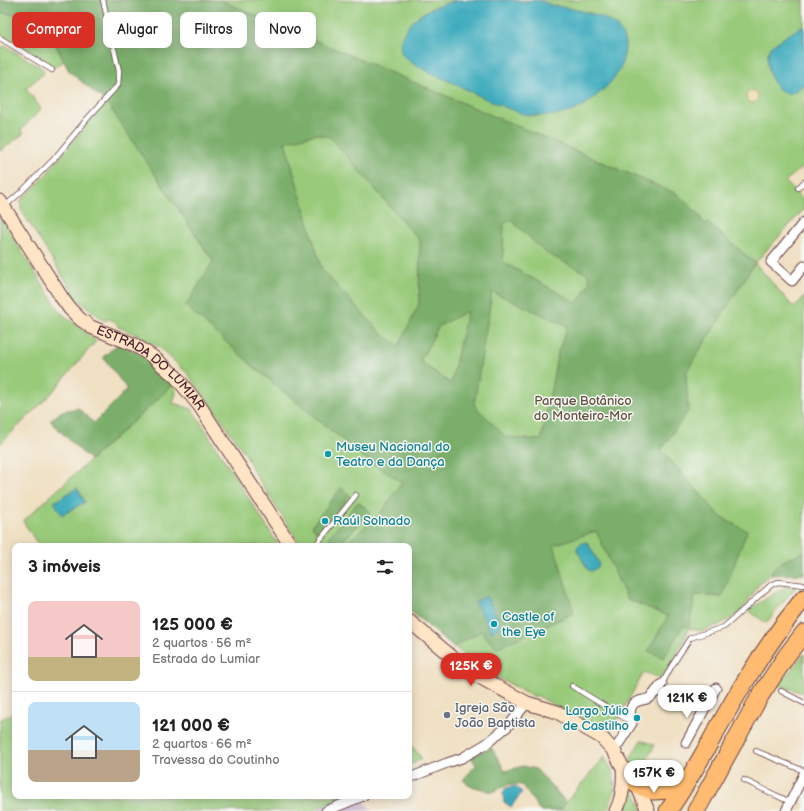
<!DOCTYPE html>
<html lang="pt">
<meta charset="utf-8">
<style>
body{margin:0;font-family:"Balsamiq Sans",sans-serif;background:#f2f2f2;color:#222;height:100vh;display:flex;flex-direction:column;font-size:15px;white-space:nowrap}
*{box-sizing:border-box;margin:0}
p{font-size:13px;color:#767676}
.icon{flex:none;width:22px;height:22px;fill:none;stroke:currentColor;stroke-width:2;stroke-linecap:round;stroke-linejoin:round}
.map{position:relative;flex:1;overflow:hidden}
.drawer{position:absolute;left:12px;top:543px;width:400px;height:256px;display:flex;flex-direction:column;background:#fff;border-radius:8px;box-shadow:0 2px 10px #0003}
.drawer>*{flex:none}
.top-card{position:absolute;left:12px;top:12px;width:400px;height:36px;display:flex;gap:8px}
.price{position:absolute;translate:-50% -34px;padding:0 9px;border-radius:14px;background:#fff;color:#222;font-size:13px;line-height:26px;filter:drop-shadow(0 1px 2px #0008)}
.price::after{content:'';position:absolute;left:50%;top:24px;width:12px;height:9px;margin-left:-6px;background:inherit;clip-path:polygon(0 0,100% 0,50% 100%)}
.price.on{background:#d93025;color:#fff}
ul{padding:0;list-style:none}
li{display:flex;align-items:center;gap:12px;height:100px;padding:0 16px}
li+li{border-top:1px solid #e0e0e0}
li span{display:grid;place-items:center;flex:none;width:112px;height:80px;border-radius:8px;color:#555}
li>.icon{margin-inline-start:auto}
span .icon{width:48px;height:48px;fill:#fffc;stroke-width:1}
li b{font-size:17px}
h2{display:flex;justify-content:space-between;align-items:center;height:48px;padding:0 16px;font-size:17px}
.chip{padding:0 14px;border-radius:8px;background:#fff;box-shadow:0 2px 10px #0003;font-size:14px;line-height:36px}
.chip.on{background:#d93025;color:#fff}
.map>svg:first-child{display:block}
.industrial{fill:#cebed1}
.green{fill:#99ca7a;stroke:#727452}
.forest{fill:#7aae6a;stroke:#62664a;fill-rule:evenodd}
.sand{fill:#eeda9e;stroke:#9c7c64}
.water{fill:#3eabbd;stroke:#446574}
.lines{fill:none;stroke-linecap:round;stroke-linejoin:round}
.lane-casing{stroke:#633c42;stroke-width:6}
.street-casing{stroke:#633c42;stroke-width:11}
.secondary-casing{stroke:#633c42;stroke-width:15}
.highway-casing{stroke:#633c42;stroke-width:19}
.lane{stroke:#fff;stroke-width:4.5}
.street{stroke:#fff;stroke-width:9}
.secondary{stroke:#ffe4c6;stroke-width:13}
.highway{stroke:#ffbb71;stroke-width:17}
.culture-dot{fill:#0f9aa8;stroke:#f6f6f2;stroke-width:1.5}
.worship-dot{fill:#6b7280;stroke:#f6f6f2;stroke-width:1.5}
.labels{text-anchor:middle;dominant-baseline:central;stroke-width:3;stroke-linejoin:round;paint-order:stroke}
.street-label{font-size:13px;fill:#4a1f2b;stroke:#f6f6f2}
.park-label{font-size:13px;fill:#625243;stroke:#f6f6f2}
.culture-label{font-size:13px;fill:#0d838f;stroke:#f6f6f2;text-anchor:start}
.worship-label{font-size:13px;fill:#5b616d;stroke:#f6f6f2;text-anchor:start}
</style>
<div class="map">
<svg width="804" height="811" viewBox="0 0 804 811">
<rect width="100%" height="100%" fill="#f6f6f2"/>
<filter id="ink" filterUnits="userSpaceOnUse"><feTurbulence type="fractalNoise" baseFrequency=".025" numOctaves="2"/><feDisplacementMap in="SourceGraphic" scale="8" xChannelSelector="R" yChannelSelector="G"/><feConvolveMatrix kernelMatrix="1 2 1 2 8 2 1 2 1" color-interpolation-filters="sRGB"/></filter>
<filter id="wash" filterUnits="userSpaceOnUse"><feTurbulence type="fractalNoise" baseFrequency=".012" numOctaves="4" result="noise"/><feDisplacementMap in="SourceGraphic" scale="16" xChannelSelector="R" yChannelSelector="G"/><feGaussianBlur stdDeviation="0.9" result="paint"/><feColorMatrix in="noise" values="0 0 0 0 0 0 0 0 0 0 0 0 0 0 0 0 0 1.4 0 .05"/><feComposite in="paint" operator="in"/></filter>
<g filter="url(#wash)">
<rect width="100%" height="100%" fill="#f0e0c3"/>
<polygon class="industrial" points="344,796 360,796 372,811 312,811"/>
<g class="green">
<path d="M106 0H804V167L785 181 804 201V209L755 263 794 308 804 297V552L789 558 777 565 771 575 761 581 744 607 737 615 720 624 703 631 696 630 689 628C682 646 672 663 660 679L644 672 609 735 536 695 535 697 478 667 473 663 474 661 457 649 409 610V546H301L254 472 246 455 209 402 187 373 160 348 142 337 118 327C117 322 113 320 108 319L105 321 83 304 76 297 21 210V200L36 186 59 159 92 117 120 90Z"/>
<polygon points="0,13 27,15 53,39 64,61 55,67 0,34"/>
<polygon points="0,47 7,47 43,69 44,73 26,88 41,109 21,130 23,134 0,151"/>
<polygon points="0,217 60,312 96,341 49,396 0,444"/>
<polygon points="175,381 176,393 173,403 192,409 279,546 39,546 23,521 159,398"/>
<polygon points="787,586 796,587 766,623 748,610"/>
<polygon points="804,654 804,691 803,693 778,685"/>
<polygon points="15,712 15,796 344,796 312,811 0,811 0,720"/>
<polygon points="641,740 655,745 647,759 660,766 651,781 640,774 629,761"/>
<polygon points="409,742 422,759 409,765"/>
<path d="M604 757C618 775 617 791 607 811H559Z"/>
<polygon points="630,789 634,790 643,811 621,811 629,794"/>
</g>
<g class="forest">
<path d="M0 0H220L677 194 698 213 703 223 709 224 755 263 686 372 688 411 661 450 721 517 747 531 722 597 695 595 689 627 683 626 664 658 648 651 668 616 627 599 596 531 554 545 574 613 496 648 481 631 454 647 409 610V546H343L381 513 402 482 370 462 256 369 186 306 213 261 107 103 69 71 53 39 27 15 0 13ZM316 134 330 137 420 241 419 304 399 346 381 333 322 270 285 142ZM512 221 546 253 588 274 590 283 577 303 503 262 504 223ZM492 292 568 326 558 352 541 440 506 437 474 405ZM467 311 451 383H450L420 361 439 326Z"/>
<polygon points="119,343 143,356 175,381 159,398 90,460 50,421 62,411 78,408 94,423 117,400 127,389 103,357"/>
<polygon points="341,488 350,495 321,531 316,531 312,526"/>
<polygon points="358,502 371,512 338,546 333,546 330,543 329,537"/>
<path d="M804 552V574L771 575 773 572 771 571C780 561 792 557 804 552Z"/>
<polygon points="491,747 505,771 523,766 536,769 566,802 559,811 542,811 539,809 522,785 510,784 492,792 468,785 463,780 476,765 471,757"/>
</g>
<circle class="sand" cx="752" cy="97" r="6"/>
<g class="water">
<path d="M460 0H513C523 3 528 0 537 0 542 1 546 3 551 5 572 9 618 14 624 39 627 48 623 58 621 66 616 81 588 105 573 111 564 115 538 117 528 115 504 109 476 94 453 83 441 77 410 65 403 55 399 50 400 43 402 38 410 14 438 4 460 0Z"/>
<path d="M802 26H804V83C780 115 759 63 771 47 776 42 795 31 802 26Z"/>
<polygon points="77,488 85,502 62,515 54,502"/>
<polygon points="585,542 588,543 599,564 598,567 591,571 588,570 577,550 578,546"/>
<polygon points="486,596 502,626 491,632 475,602"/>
<polygon points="515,786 522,792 511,807 504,802 503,793 506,788"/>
</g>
</g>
<g filter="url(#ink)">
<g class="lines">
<defs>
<g id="lane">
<polyline points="0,38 52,70"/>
<polyline points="798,188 804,182"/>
<polyline points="5,206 20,193 54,159 87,119 118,85 119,71 103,0"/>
<polyline points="315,546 356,495"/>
<polyline points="662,684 671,667 690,638 724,627 771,585 778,582 804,585"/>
<polyline points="572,686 631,722"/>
<polyline points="781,691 804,703"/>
<polyline points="756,751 804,771"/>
<polyline points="744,780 790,802"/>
</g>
<g id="street">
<polyline points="804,222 771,262 792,281 804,266"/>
<polyline points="656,691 706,705"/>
<polyline points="686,743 716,688"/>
<path d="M614 751 632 723C630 714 628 704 639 701 642 700 646 700 649 698 654 695 658 688 662 684"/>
<polyline points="409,778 447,763 462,758 486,744 508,726 527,703"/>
<polyline points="326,811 363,796"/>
<polyline points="786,811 804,774"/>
</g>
<g id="secondary">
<path id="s1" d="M0 201 62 298 70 309 80 319 91 327 135 345 153 357 176 377 199 405 291 546"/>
<polyline points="409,621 470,672 527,703 557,712 601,737 614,751 623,768 637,785 648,811"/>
<path d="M616 811C623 797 624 783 623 768"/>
</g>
<g id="highway">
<polyline points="637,785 653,791 671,790 687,778"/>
<path d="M668 811C697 770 719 723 746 680 763 652 783 624 804 598"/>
<polyline points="696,811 760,696 787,655 804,633"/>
</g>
</defs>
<use href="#lane" class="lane-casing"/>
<use href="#street" class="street-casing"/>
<use href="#secondary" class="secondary-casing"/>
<use href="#highway" class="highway-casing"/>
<use href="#lane" class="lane"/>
<use href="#street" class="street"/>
<use href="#secondary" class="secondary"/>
<use href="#highway" class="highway"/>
</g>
</g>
<g class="culture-dot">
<circle cx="328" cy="454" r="4"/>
<circle cx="325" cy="521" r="4"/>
<circle cx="494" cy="624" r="4"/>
<circle cx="637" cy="718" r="4"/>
</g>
<circle class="worship-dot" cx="447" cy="715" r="4"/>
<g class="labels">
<g class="street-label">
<text stroke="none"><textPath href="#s1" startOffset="230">ESTRADA DO LUMIAR</textPath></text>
</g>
<g class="park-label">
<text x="583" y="401">Parque Botânico<tspan x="583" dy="15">do Monteiro-Mor</tspan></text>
</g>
<g class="culture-label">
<text x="336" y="447">Museu Nacional do<tspan x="336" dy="15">Teatro e da Dança</tspan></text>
<text x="333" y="521">Raúl Solnado</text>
<text x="502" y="617">Castle of<tspan x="502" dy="15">the Eye</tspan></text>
<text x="629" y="711" text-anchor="end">Largo Júlio<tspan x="629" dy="15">de Castilho</tspan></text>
</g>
<g class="worship-label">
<text x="455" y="708">Igreja São<tspan x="455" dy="15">João Baptista</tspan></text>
</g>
</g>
</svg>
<b class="price on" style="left:471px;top:687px">125K €</b>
<b class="price" style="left:687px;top:719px">121K €</b>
<b class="price" style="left:654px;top:794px">157K €</b>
<div class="top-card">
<a class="chip on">Comprar</a>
<a class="chip">Alugar</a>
<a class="chip">Filtros</a>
<a class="chip">Novo</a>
</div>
<section class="drawer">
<h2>3 imóveis<svg class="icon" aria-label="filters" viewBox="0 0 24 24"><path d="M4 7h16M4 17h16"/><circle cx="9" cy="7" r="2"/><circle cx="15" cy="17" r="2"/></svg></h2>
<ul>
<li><span style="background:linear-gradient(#f6c9c9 70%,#c2b280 0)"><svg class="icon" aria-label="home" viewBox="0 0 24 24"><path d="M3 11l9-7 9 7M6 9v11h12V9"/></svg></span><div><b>125 000 €</b><p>2 quartos · 56 m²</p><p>Estrada do Lumiar</p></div></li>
<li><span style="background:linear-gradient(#bfe0f5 60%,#b9a48a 0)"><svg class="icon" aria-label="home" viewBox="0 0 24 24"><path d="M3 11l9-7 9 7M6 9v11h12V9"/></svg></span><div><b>121 000 €</b><p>2 quartos · 66 m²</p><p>Travessa do Coutinho</p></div></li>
</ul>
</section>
</div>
